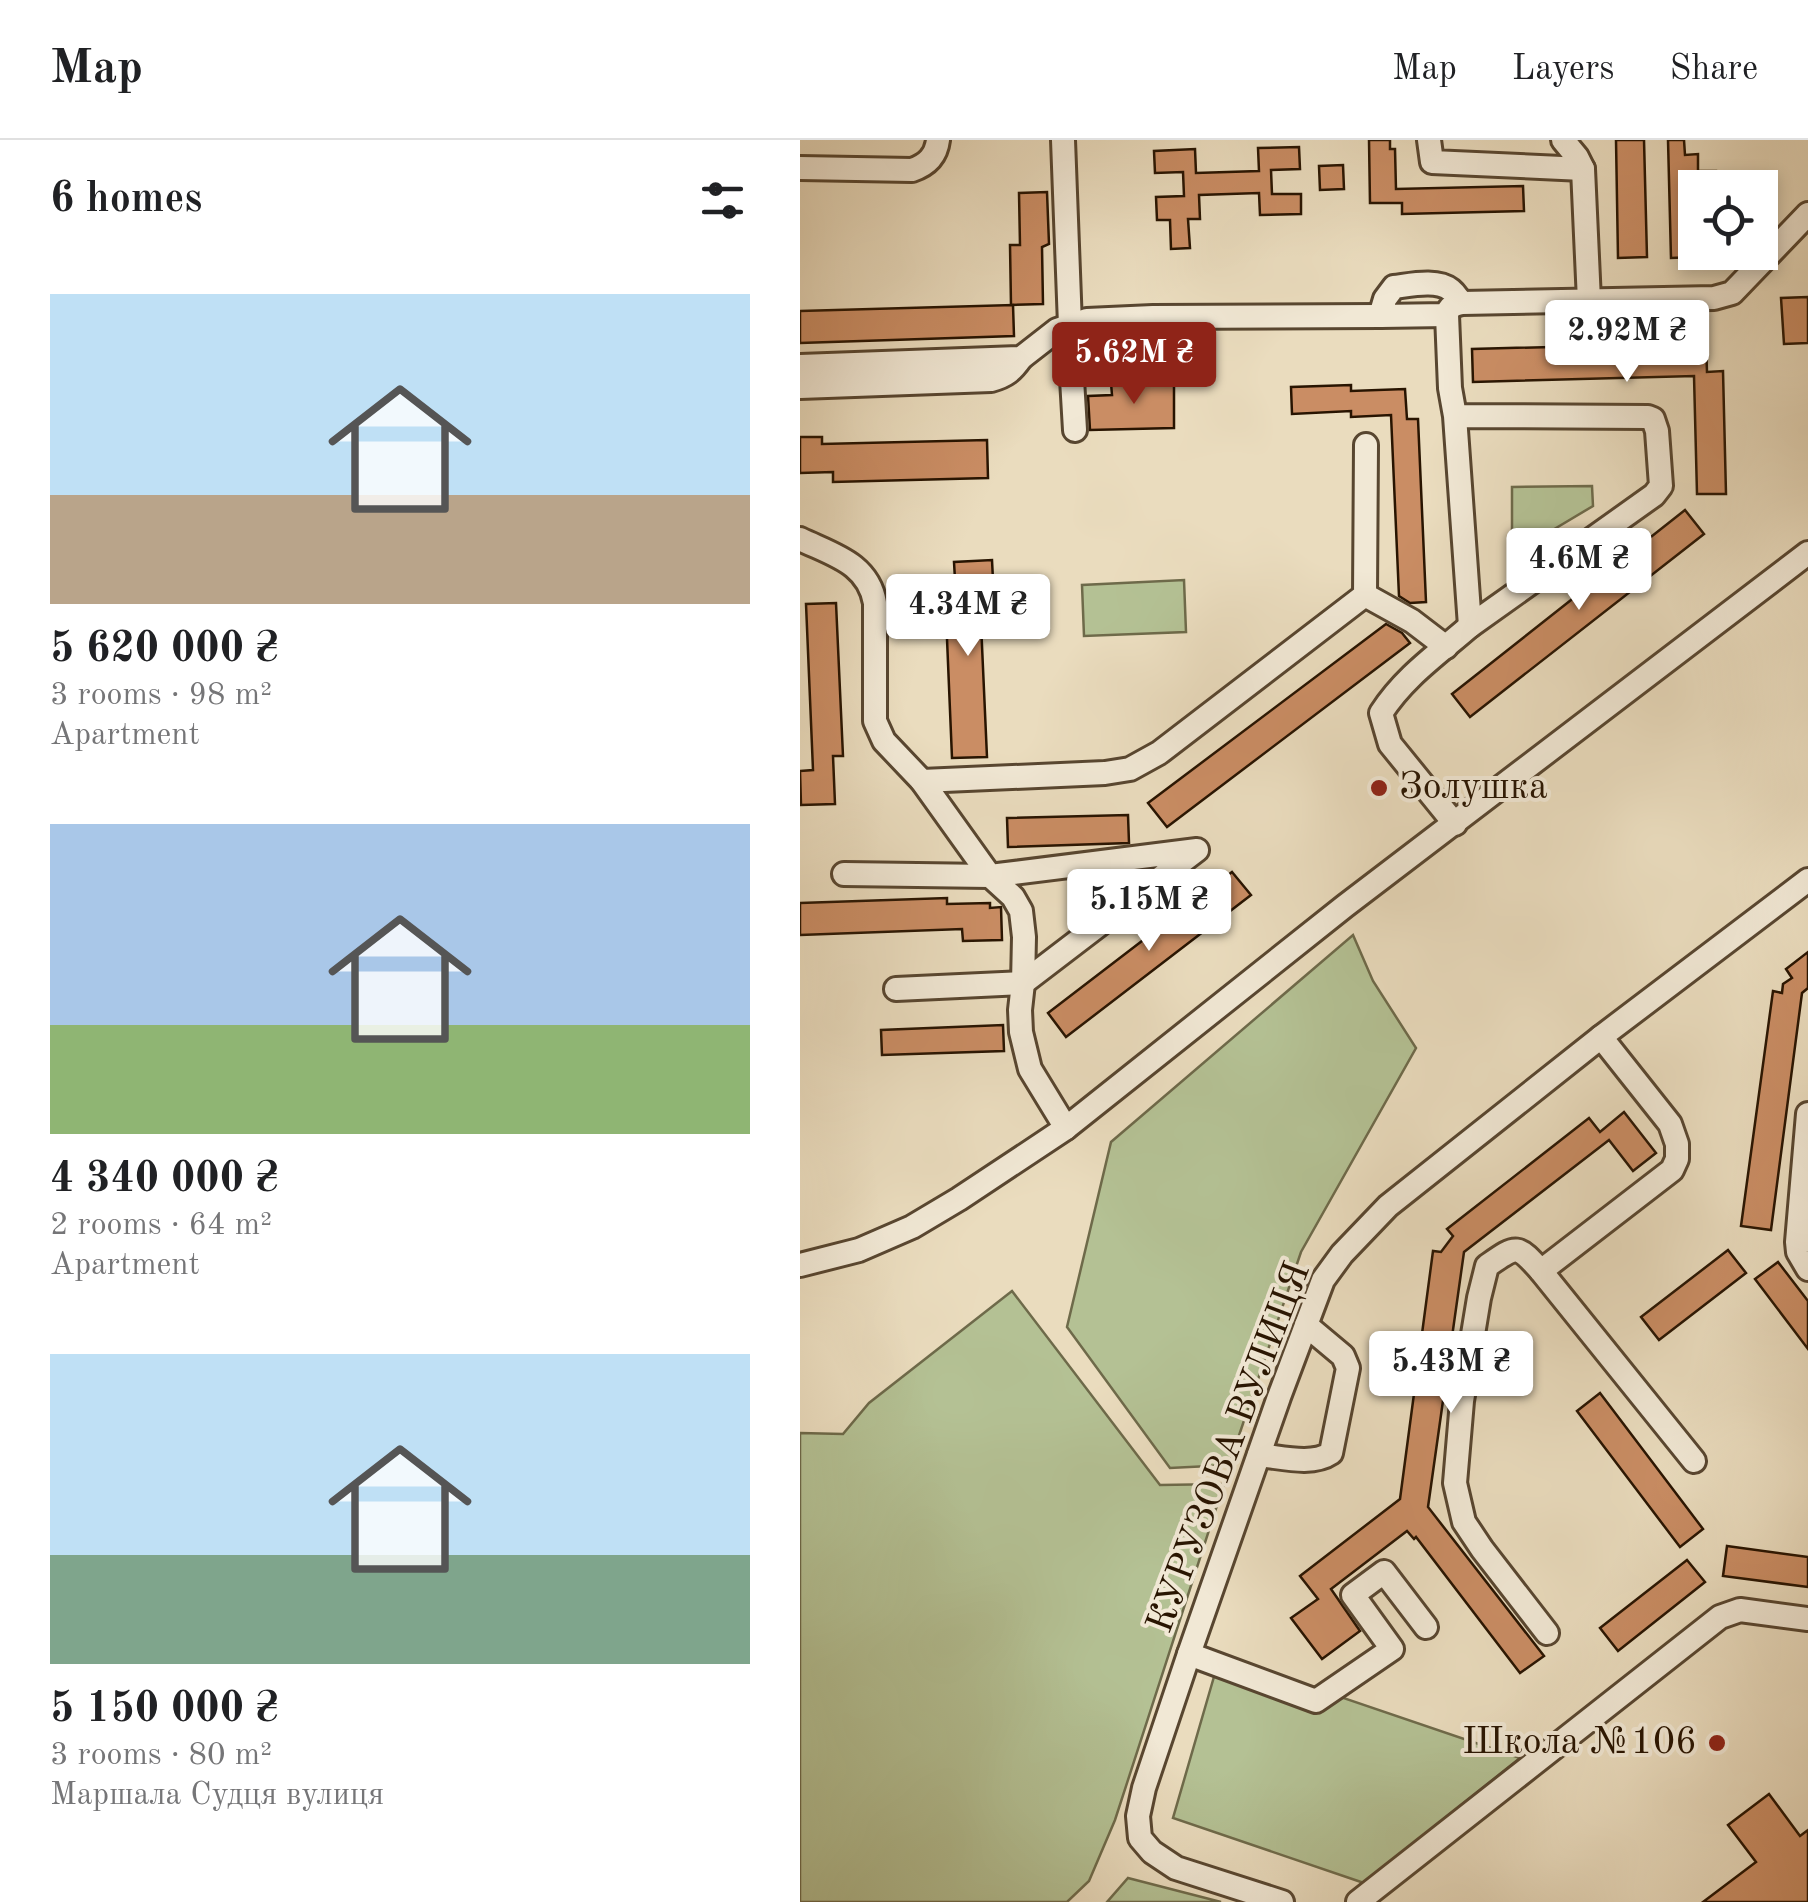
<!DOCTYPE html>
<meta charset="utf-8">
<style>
body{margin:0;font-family:"Old Standard TT",serif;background:#f6f6f6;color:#202124;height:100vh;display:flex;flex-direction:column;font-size:38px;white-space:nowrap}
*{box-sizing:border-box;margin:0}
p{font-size:32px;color:#757577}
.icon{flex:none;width:55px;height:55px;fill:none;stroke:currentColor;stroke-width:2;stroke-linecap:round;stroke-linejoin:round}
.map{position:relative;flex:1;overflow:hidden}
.drawer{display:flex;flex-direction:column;background:#fff;width:800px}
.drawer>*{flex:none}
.controls{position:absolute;left:878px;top:30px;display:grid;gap:20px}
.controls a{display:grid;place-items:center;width:100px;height:100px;border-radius:0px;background:#fff;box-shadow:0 5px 15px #0003;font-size:50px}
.price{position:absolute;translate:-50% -85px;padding:0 22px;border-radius:10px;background:#fff;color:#222;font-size:32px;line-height:65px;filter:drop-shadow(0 2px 5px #0008)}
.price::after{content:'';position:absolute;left:50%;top:60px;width:30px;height:22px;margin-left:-15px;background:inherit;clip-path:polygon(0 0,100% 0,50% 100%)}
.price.active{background:#8f2418;color:#fff}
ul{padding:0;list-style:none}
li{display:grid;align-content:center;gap:20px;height:530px;padding:0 50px}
li span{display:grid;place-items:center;height:310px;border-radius:0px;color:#555}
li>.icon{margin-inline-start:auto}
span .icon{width:180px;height:180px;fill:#fffc;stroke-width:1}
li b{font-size:42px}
h2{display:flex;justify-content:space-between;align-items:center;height:120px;padding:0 50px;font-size:42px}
header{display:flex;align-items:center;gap:60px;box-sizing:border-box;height:140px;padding:0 50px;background:#fff;border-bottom:2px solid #e0e0e0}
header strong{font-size:48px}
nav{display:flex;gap:55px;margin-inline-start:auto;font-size:35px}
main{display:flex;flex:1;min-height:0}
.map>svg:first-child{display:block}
.green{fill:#b4c194;stroke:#6e6a4a;stroke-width:2.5}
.building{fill:#ca8d64;stroke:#281401;stroke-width:2.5}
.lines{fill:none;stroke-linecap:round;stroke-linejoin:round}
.minor-casing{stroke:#584630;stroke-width:28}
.minor{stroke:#f1e8d5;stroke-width:22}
.poi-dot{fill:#8f2418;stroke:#f1e8d5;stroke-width:4}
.labels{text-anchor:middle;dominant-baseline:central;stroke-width:8;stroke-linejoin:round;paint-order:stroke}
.poi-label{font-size:38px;fill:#281401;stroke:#f1e8d5;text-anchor:start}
.street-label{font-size:38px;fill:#281401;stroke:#f1e8d5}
</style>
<header>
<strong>Map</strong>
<nav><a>Map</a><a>Layers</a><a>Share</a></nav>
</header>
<main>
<section class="drawer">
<h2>6 homes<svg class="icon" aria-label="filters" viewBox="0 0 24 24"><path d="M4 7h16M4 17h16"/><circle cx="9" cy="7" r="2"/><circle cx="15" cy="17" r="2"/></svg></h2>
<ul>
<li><span style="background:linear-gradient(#bfe0f5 65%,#b9a48a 0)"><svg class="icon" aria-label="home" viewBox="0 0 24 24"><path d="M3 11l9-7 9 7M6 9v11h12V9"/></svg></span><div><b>5 620 000 ₴</b><p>3 rooms · 98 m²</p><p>Apartment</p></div></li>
<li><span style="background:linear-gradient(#a9c7e8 65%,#8fb573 0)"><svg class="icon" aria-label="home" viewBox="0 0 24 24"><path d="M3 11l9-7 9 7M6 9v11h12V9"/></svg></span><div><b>4 340 000 ₴</b><p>2 rooms · 64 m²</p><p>Apartment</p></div></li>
<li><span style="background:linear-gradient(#bfe0f5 65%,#7fa58c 0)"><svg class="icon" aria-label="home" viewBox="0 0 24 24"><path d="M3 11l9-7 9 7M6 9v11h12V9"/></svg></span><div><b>5 150 000 ₴</b><p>3 rooms · 80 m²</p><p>Маршала Судця вулиця</p></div></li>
</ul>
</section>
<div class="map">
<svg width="1008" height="1762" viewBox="0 0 1008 1762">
<rect width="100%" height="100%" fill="#eadcbe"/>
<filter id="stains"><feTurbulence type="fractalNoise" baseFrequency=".002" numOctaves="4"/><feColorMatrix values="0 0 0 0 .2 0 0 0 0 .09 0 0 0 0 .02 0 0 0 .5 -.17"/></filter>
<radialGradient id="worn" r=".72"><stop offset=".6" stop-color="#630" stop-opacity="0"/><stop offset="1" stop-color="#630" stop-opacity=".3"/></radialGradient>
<g class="green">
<polygon points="792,346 793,366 751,391 712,392 712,347"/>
<polygon points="384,440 386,492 284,496 282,445"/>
<polygon points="553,795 573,841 616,908 501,1112 429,1325 370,1328 267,1187 311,1002"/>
<polygon points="212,1151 360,1345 424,1344 315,1680 289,1741 267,1762 0,1762 0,1293 43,1294 69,1263"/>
<polygon points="420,1516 720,1618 564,1743 373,1678"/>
<polygon points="328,1738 421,1762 307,1762"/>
</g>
<g class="building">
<polygon points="569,0 590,0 590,9 595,9 596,49 723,46 724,71 602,74 602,63 570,63"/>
<polygon points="816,0 844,0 847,117 818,118"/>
<polygon points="868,0 884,0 885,15 898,14 898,31 916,31 916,48 895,48 895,117 871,118"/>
<polygon points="499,7 500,29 471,30 472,54 501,54 501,74 460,75 459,53 399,55 400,79 388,79 390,108 371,109 370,80 357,80 356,57 384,56 383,32 355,33 354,11 395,9 396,33 459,31 458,8"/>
<polygon points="543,25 544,49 520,50 519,26"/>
<polygon points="247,52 249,104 242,107 243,164 211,165 210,105 220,105 219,53"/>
<polygon points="1008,157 1008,203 984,204 981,158"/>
<polygon points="213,165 214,196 0,203 0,171"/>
<polygon points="906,203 907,232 923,231 926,354 897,354 894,236 673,242 672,209"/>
<polygon points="374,242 374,288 290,290 288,256 312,255 311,243"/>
<polygon points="551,245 551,251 605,249 607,279 618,279 626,462 610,463 599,456 591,275 551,277 551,271 492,274 491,247"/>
<polygon points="0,297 22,297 22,304 187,300 188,338 33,342 33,332 0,333"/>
<polygon points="885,370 904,394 670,577 652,554"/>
<polygon points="192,420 194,460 180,461 187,617 152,618 146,475 157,475 154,422"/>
<polygon points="36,463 43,616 33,616 35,664 1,665 0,631 13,630 6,464"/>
<polygon points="586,484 602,493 610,503 367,687 348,663"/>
<polygon points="328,675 329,703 208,707 207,678"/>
<polygon points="432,732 451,755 266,897 248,873"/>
<polygon points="147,758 147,764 190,763 190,768 201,767 202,800 163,801 162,789 0,795 0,763"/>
<polygon points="1008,812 1008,848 1002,853 971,1090 941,1086 973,851 982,853 983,844 992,838 986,829"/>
<polygon points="203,885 204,911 82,915 81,890"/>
<polygon points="824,972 856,1013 833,1031 809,1000 664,1112 628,1367 744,1516 720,1533 616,1397 614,1399 607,1391 531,1449 560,1491 522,1519 491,1478 518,1459 500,1436 600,1359 633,1111 641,1112 653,1096 647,1089 789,978 800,992"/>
<polygon points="928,1110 946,1133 859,1200 841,1177"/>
<polygon points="978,1122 1008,1161 1008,1209 955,1139"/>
<polygon points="800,1253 903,1389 880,1407 777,1271"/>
<polygon points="927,1406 1008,1417 1008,1447 923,1436"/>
<polygon points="887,1420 905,1442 818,1511 800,1488"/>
<polygon points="969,1654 1000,1696 1008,1690 1008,1762 903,1762 956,1722 928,1685"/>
</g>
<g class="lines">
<defs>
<g id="minor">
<polyline points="263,0 270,185"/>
<polyline points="629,0 632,22 783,29"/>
<polyline points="763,0 777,17 783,29 789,161"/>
<path d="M0 28 112 30C127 25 136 16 138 0"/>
<path d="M662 163C658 159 656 154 651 150 637 139 611 145 594 147L585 159 580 176 647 175C649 166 653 165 662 163L914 158 932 153 1008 74"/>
<polyline points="647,175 650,248 655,276 670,486 854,355 861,346 857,291 853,279 848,277 655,276"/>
<polyline points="0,226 221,218 257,190 287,180 353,177 580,176"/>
<path d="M0 247 191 240C206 236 212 231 221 218"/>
<polyline points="275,290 271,222 291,205 346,204 375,177"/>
<path d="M0 399C33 415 68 423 75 463V581L84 601 122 641 190 736 397 710 223 843 96 849"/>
<polyline points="565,455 612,481 646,507"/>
<polyline points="122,641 305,633 330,629 359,613 565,455 566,305"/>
<path d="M655 684 590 604 581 573C605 536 638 514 670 486"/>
<polyline points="44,734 190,736 213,757 221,771 224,797 223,843 220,870 221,892 230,929 266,988"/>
<polyline points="1008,974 997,1102 998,1112 1008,1129"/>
<polyline points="0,1125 59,1110 112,1087 159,1059 266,988 545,766 1008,413"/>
<polyline points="741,1131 894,1321"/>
<path d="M459 1315C481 1317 512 1326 531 1313L548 1228 543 1216 506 1185"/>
<path d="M747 1493 682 1409 664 1382 655 1343 662 1261 679 1158 687 1126C717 1105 717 1104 741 1131L872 1030 877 1019V1004L870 984 801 897"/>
<polyline points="389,1514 516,1561 592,1509 553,1455 584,1432 626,1487"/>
<polyline points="482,1762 376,1728 352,1712 340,1698 338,1676 344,1648 389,1514 479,1257 523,1140 542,1114 588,1066 801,897 1008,740"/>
<polyline points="558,1762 920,1477 940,1470 1008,1479"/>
</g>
</defs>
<use href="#minor" class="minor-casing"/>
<use href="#minor" class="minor"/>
</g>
<g class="poi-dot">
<circle cx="579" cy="648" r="10"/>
<circle cx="917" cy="1603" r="10"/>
</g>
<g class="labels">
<g class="poi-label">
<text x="599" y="648">Золушка</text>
<text x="897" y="1603" text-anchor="end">Школа №106</text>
</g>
<g class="street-label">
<text transform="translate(430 1308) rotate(-69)">КУРУЗОВА ВУЛИЦЯ</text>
</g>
</g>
<rect width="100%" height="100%" filter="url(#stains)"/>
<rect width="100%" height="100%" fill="url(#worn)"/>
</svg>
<div class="controls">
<a><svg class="icon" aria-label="locate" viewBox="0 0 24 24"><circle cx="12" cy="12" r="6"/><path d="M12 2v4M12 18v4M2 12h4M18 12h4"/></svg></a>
</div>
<b class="price" style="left:827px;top:245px">2.92M ₴</b>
<b class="price active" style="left:334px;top:267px">5.62M ₴</b>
<b class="price" style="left:779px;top:473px">4.6M ₴</b>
<b class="price" style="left:168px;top:519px">4.34M ₴</b>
<b class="price" style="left:349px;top:814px">5.15M ₴</b>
<b class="price" style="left:651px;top:1276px">5.43M ₴</b>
</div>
</main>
